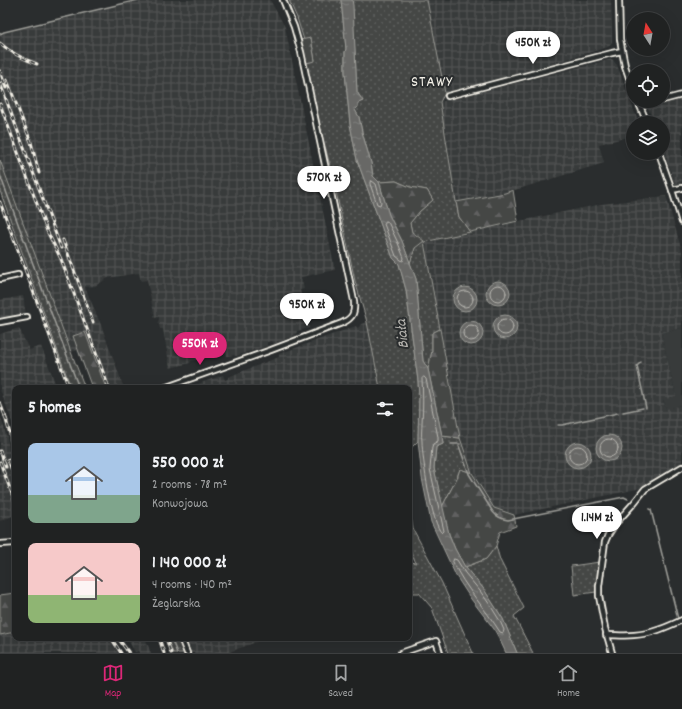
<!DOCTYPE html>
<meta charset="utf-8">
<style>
body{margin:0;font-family:Dekko,sans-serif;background:#282a2a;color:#f1f3f6;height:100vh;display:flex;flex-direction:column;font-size:15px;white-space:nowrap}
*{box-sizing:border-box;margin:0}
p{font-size:13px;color:#a2a4a5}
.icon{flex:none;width:22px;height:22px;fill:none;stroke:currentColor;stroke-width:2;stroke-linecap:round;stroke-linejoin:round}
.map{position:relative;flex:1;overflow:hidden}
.side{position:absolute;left:12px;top:385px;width:400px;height:256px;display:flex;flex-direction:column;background:#202222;border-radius:8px;box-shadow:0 4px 16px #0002,0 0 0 1px #3d3f40}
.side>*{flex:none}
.needle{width:26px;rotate:349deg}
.buttons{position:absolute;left:626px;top:12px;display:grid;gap:8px}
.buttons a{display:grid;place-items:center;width:44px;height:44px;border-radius:50%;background:#202222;box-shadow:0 4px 16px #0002,0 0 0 1px #3d3f40;font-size:20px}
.price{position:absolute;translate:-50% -34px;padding:0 9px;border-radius:14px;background:#fff;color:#222;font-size:13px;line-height:26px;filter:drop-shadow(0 1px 2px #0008)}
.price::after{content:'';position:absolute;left:50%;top:24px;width:12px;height:9px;margin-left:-6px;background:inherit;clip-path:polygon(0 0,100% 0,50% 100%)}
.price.current{background:#db2777;color:#fff}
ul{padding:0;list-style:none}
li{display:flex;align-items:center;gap:12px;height:100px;padding:0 16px}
li span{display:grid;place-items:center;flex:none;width:112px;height:80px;border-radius:8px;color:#555}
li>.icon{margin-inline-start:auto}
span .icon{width:48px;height:48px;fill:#fffc;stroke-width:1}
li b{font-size:17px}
h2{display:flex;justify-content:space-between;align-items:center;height:48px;padding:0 16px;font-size:17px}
.menu{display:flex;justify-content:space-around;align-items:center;height:56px;border-top:1px solid #3d3f40;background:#202222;font-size:11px;color:#a2a4a5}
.menu a{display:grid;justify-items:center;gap:2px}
.menu .current{color:#db2777}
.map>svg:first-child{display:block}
.built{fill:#373a3a}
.industrial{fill:url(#industrial-grid)}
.grass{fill:url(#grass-dots);stroke:#9c9c96}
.forest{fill:url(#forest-firs);stroke:#9c9c96}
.water{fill:url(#water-ripples);stroke:#9f9f9a}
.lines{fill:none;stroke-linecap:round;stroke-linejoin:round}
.shore{stroke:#bcbab4;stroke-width:1}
.stream{stroke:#9f9f9a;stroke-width:1.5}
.minor-casing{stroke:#f4f1e8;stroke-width:8}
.minor{stroke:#2a2d2e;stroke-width:4.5}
.rail-casing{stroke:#f4f1e8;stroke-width:3}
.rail{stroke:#2a2d2e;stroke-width:1.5;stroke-dasharray:4.5;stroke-linecap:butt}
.labels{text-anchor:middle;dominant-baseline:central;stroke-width:4;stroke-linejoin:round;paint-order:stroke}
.neighbourhood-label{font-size:16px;letter-spacing:1px;fill:#f4f1e8;stroke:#2a2d2e}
.water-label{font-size:16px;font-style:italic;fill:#b5b3ae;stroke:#2a2d2e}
</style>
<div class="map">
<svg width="682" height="653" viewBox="0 0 682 653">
<defs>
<pattern id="industrial-grid" width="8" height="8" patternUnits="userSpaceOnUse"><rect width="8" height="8" fill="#373a3a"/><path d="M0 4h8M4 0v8" fill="none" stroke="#555756"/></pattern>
<pattern id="grass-dots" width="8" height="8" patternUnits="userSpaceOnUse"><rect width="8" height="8" fill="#444645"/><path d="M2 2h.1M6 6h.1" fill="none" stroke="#606160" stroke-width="1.8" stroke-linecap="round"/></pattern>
<pattern id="forest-firs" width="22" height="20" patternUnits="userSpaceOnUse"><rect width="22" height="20" fill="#444645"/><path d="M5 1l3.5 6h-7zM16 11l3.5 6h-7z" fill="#606160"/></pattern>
<pattern id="water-ripples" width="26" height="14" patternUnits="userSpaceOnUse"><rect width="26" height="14" fill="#676866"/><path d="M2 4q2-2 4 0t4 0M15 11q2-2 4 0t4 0" fill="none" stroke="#7d7e7c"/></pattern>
</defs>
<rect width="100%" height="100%" fill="#2a2d2e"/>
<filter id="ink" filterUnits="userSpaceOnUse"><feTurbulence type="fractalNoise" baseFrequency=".025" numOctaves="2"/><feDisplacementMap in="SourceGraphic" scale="8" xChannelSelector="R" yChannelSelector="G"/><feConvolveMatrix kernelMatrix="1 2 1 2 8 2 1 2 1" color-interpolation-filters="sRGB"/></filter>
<g filter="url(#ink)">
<polygon class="built" points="682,328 682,405 666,410 663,399 676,396 661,333"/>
<g class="industrial">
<polygon points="142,0 270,0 285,27 335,270 301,277 304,289 300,290 309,328 297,331 296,335 274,344 272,341 267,342 267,346 236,356 234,355 227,356 226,353 191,361 190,363 170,368 163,329 160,329 158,321 159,320 159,317 155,318 147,280 141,281 139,273 108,278 95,286 85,287 101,325 124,388 92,388 77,350 71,352 0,160 0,34"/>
<polygon points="427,0 611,0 612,42 608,47 535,69 445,93"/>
<polygon points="612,59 617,65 634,111 639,123 633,123 633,136 599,144 604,163 505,193 456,202 440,102 537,78"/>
<polygon points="682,98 682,186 676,187 663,149 663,123 654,123 647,106"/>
<polygon points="666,196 682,251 682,328 661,333 676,396 663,400 666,409 682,405 682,464 642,488 514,515 494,508 472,473 460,438 424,241 602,204"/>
<polygon points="23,296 26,315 0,319 0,300"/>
<polygon points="367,322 380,388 187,388 223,375 225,380 228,379 228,377 279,357 279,354 356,326 357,328 359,327 361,324"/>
<polygon points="19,328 29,350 41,346 57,388 15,388 15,430 0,389 0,334"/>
<polygon points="0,415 7,437 13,465 9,467 15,483 15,515 0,521"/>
<polygon points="15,632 15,638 108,638 118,653 0,653 0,635"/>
<polygon points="127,638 148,638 148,639 146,640 151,653 140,653 138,651 135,652"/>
<polygon points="185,638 267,638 227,653 191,653"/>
</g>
<g class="grass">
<polygon points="289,0 341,0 346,49 345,52 345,72 350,124 357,160 393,258 399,264 406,290 418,381 419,396 418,441 409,450 409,388 380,388 367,322 355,281 334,182 320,126 306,63 315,60 311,39 304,40 297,18"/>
<polygon points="352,0 427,0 445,93 440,102 456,202 459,217 470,232 424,242 440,329 432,333 432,351 428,369 423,361 416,279 410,263 415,248 410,223 420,211 433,200 427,190 410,187 396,181 379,182 373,176 371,163 362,132 359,117 355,110 358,103 363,101 357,92"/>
<polygon points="0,160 71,352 85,388 71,388 0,191"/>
<polygon points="442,436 460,438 472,473 460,469 457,478 442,507 434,468 436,447 443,444"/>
<polygon points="409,504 413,529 442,583 473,653 448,653 432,608 419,593 409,593 409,562 416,563 409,547"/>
<polygon points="496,546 500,560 524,608 514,616 533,653 517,653 503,619 483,588 476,580 465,567 486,559"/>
<polygon points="600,562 596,592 574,595 571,566"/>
<polygon points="167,638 179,638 184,653 173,653"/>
</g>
<g class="forest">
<polygon points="311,38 315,61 306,63 300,40"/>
<polygon points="396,181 410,187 427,190 433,200 420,211 410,223 412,232 424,241 415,248 410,263 402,241 389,215 379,182"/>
<polygon points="513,190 518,221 470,232 459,217 456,202 505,193"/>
<polygon points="440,329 460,438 442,436 428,369 432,351 432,333"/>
<polygon points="85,332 106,388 92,388 73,336"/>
<polygon points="460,469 472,473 494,508 514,515 516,526 500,532 496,546 486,559 465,567 455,549 449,534 442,507 457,478"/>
<polygon points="15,593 15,632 0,635 0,595"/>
</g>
<g class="water">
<polygon points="341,0 352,0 353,5 357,92 363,101 358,103 358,107 355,110 359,117 362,132 371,163 373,176 379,182 389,215 402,241 416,279 423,361 428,369 442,436 443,444 436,447 434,468 449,534 455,549 465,567 476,580 483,588 503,619 517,653 506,653 499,638 494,629 471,599 456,576 431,522 422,478 418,441 419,396 418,381 406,290 399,264 393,258 357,160 350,124 345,72 345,52 346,49"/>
<circle cx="498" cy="293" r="12"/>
<circle cx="465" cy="299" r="12"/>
<circle cx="505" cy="327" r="12"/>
<circle cx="471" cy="333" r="12"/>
<circle cx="609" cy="448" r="13"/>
<circle cx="578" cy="455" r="13"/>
</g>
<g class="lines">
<g class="shore">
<polygon points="372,181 376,184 381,202 380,205 377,204 370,184 370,182"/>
<polygon points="386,221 388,222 398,243 404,258 403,261 401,260 396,256 384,224 385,222"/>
<circle cx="498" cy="293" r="8"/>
<circle cx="465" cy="299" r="8"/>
<circle cx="505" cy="327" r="8"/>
<circle cx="471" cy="333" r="8"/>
<path d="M424 377 426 379 438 437V441L433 444 432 447 430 469 444 531 442 533C432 526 422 457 422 441 421 435 422 429 422 423 423 408 423 394 422 379Z"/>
<circle cx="609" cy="448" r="9"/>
<circle cx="578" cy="455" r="9"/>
<path d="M454 559 457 560 465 573 480 591 490 605 500 621 504 630 503 633 500 632C485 608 465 588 453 562Z"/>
</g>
<g class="stream">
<polyline points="0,34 4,32 138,0"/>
<polyline points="0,175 79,388"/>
<polyline points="641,362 637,366 646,408"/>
<polyline points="623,412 643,408"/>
<polyline points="558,425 562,425 618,413"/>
<polyline points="451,444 460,444"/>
<path d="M459 446 469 474 493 512C497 517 501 519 508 520L624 497 628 499"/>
<polyline points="649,509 651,510 678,619"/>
<polyline points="171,638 177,653"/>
</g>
<defs>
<g id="minor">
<polyline points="619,0 620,39 625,66 633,89"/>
<polyline points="448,96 612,53 622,51"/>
<polyline points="663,100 682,95"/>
<polyline points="638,101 647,123"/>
<polyline points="640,106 658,101"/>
<polyline points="659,153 672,190 682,222"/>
<polyline points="672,190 682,188"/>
<polyline points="0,279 18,275"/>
<polyline points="0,322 27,317"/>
<path d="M164 388 271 350 342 323C353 318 355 313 354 301L301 52 294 27 283 0"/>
<polyline points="0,544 15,543"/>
<path d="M606 635C616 635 625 636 634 635 651 634 667 627 682 620"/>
<polyline points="181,638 187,653"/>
<polyline points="401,653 436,641 440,653"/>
<polyline points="612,653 605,628 599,596 599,586 605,542 608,535 616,523 633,504 645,489 682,467"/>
</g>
</defs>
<use href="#minor" class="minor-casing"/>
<use href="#minor" class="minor"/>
<defs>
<g id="rail">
<path d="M0 43C11 53 23 59 37 64"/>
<polyline points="0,71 6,88"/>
<polyline points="7,80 31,142 39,173"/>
<polyline points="0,83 61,248"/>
<polyline points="0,104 47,231 61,259 109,388"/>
<polyline points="0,202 69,388"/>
<polyline points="63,240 93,322"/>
<polyline points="0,403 7,421"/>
<polyline points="5,416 10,434 15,465"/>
<polyline points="0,451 6,467"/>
<polyline points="8,460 15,478"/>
<polyline points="0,462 15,502"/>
<polyline points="111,638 121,653"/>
<polyline points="118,638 129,653"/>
<polyline points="159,638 164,653"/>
<polyline points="166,638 171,653"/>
</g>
</defs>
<use href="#rail" class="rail-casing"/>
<use href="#rail" class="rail"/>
</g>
</g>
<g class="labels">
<g class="neighbourhood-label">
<text x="432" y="82">STAWY</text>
</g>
<g class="water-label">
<text transform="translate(403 334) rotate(-96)">Biała</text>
</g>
</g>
</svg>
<div class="buttons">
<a><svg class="needle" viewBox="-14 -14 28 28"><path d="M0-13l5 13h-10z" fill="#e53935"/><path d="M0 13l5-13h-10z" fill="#a2a4a5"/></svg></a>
<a><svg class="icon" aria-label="locate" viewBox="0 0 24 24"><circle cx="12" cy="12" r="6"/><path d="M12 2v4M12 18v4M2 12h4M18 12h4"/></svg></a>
<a><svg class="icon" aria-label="layers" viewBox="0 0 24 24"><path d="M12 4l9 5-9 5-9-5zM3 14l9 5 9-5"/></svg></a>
</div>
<b class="price" style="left:533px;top:65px">450K zł</b>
<b class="price" style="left:324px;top:200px">570K zł</b>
<b class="price" style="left:307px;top:327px">950K zł</b>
<b class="price current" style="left:200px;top:366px">550K zł</b>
<b class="price" style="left:597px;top:540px">1.14M zł</b>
<section class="side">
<h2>5 homes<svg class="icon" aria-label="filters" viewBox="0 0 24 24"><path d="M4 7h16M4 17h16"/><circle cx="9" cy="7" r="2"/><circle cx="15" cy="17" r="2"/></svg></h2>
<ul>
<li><span style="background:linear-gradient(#a9c7e8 65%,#7fa58c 0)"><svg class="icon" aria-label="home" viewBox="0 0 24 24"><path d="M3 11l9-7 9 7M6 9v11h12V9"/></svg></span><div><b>550 000 zł</b><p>2 rooms · 78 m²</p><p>Konwojowa</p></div></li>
<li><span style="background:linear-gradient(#f6c9c9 65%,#8fb573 0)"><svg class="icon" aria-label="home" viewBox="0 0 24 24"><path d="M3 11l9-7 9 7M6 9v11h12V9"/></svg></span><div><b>1 140 000 zł</b><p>4 rooms · 140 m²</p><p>Żeglarska</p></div></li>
</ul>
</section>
</div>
<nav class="menu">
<a class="current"><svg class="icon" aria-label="map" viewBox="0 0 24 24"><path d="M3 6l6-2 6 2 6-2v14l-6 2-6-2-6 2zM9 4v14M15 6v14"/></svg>Map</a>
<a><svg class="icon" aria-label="saved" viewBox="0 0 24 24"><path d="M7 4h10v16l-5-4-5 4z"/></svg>Saved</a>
<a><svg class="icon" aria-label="home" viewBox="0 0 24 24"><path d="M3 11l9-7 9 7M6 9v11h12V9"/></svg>Home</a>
</nav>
